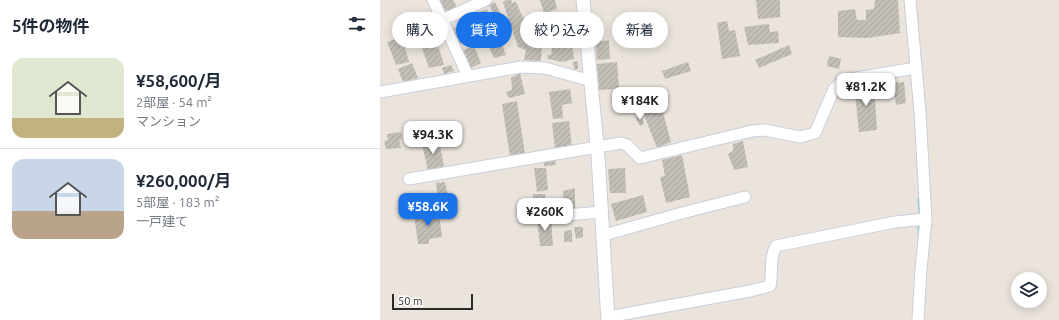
<!DOCTYPE html>
<html lang="ja">
<meta charset="utf-8">
<style>
body{margin:0;font-family:Ubuntu,"Noto Sans JP",sans-serif;background:#f2f2f3;color:#1f2937;height:100vh;display:flex;flex-direction:column;font-size:15px;white-space:nowrap}
*{box-sizing:border-box;margin:0}
p{font-size:13px;color:#747a83}
.icon{flex:none;width:22px;height:22px;fill:none;stroke:currentColor;stroke-width:2;stroke-linecap:round;stroke-linejoin:round}
.map{position:relative;flex:1;overflow:hidden}
.details{display:flex;flex-direction:column;background:#fff;width:380px}
.details>*{flex:none}
.guide{position:absolute;left:12px;top:12px;width:380px;height:36px;display:flex;gap:8px}
.buttons{position:absolute;left:631px;top:272px;display:grid;gap:8px}
.buttons a{display:grid;place-items:center;width:36px;height:36px;border-radius:50%;background:#fff;box-shadow:0 2px 10px #0003;font-size:20px}
.scale{position:absolute;left:12px;bottom:10px;width:81px;box-sizing:border-box;padding-left:4px;border:2px solid #2a2a2a;border-top:0;font-size:11px;line-height:14px;white-space:nowrap;color:#2a2a2a;-webkit-text-stroke:3px #fff;paint-order:stroke}
.price{position:absolute;translate:-50% -34px;padding:0 9px;border-radius:8px;background:#fff;color:#222;font-size:13px;line-height:26px;filter:drop-shadow(0 1px 2px #0008)}
.price::after{content:'';position:absolute;left:50%;top:24px;width:12px;height:9px;margin-left:-6px;background:inherit;clip-path:polygon(0 0,100% 0,50% 100%)}
.price.selected{background:#1a73e8;color:#fff}
ul{padding:0;list-style:none}
li{display:flex;align-items:center;gap:12px;height:100px;padding:0 12px}
li+li{border-top:1px solid #e0e1e3}
li span{display:grid;place-items:center;flex:none;width:112px;height:80px;border-radius:12px;color:#555}
li>.icon{margin-inline-start:auto}
span .icon{width:48px;height:48px;fill:#fffc;stroke-width:1}
li b{font-size:17px}
h2{display:flex;justify-content:space-between;align-items:center;height:48px;padding:0 12px;font-size:17px}
.pill{padding:0 14px;border-radius:18px;background:#fff;box-shadow:0 2px 10px #0003;font-size:14px;line-height:36px}
.pill.selected{background:#1a73e8;color:#fff}
main{display:flex;flex:1;min-height:0}
.map>svg:first-child{display:block}
.lines{fill:none;stroke-linecap:round;stroke-linejoin:round}
.stream{stroke:#79c9e3;stroke-width:3}
.building{fill:url(#building-hatch)}
.minor-casing{stroke:#cbceda;stroke-width:13}
.tertiary-casing{stroke:#cbceda;stroke-width:15}
.minor{stroke:#fff;stroke-width:11}
.tertiary{stroke:#fff;stroke-width:13}
</style>
<main>
<section class="details">
<h2>5件の物件<svg class="icon" aria-label="filters" viewBox="0 0 24 24"><path d="M4 7h16M4 17h16"/><circle cx="9" cy="7" r="2"/><circle cx="15" cy="17" r="2"/></svg></h2>
<ul>
<li><span style="background:linear-gradient(#dfe7d0 75%,#c2b280 0)"><svg class="icon" aria-label="home" viewBox="0 0 24 24"><path d="M3 11l9-7 9 7M6 9v11h12V9"/></svg></span><div><b>¥58,600/月</b><p>2部屋 · 54 m²</p><p>マンション</p></div></li>
<li><span style="background:linear-gradient(#c9d6e8 65%,#b9a48a 0)"><svg class="icon" aria-label="home" viewBox="0 0 24 24"><path d="M3 11l9-7 9 7M6 9v11h12V9"/></svg></span><div><b>¥260,000/月</b><p>5部屋 · 183 m²</p><p>一戸建て</p></div></li>
</ul>
</section>
<div class="map">
<svg width="679" height="320" viewBox="0 0 679 320">
<defs>
<pattern id="building-hatch" width="6" height="6" patternUnits="userSpaceOnUse"><rect width="6" height="6" fill="#c3bfb8"/><path d="M-1 1l2-2M0 6l6-6M5 7l2-2" fill="none" stroke="#a8a49e"/></pattern>
</defs>
<rect width="100%" height="100%" fill="#eae4dd"/>
<g class="lines">
<g class="stream">
<polyline points="539,199 540,213"/>
<polyline points="539,234 539,228"/>
</g>
</g>
<g class="building">
<polygon points="59,0 73,0 77,7 66,12"/>
<polygon points="127,0 131,0 132,3 136,2 143,18 147,17 154,40 162,41 161,61 144,60 146,50 138,47 123,2"/>
<polygon points="160,0 175,0 177,9 164,13"/>
<polygon points="376,0 400,0 400,17 378,19"/>
<polygon points="495,0 518,0 520,33 487,38 458,37 458,11 475,9 477,20 486,20 486,10 494,9"/>
<polygon points="115,2 120,13 114,15 109,5"/>
<polygon points="107,9 116,30 104,35 95,14"/>
<polygon points="51,15 60,40 46,45 38,21"/>
<polygon points="347,21 349,31 355,30 360,56 342,59 337,23"/>
<polygon points="86,22 91,35 99,32 101,37 80,44 72,29"/>
<polygon points="125,22 129,31 121,32 118,25"/>
<polygon points="389,24 390,32 398,31 399,43 368,45 364,27"/>
<polygon points="22,37 29,62 16,65 7,42"/>
<polygon points="119,37 126,55 114,58 107,43"/>
<polygon points="229,40 230,59 217,60 216,42"/>
<polygon points="57,42 64,65 49,68 42,48"/>
<polygon points="181,42 192,42 194,59 182,62 168,59 167,55 171,55 172,47"/>
<polygon points="409,45 412,54 379,68 375,60"/>
<polygon points="94,46 101,63 91,68 83,50"/>
<polygon points="449,56 461,59 459,69 447,66"/>
<polygon points="198,61 198,69 194,69 193,62"/>
<polygon points="237,62 239,89 219,90 217,64"/>
<polygon points="308,62 311,71 285,79 282,71"/>
<polygon points="32,63 38,78 23,82 18,69"/>
<polygon points="71,65 74,71 64,74 62,68"/>
<polygon points="140,73 145,94 129,98 126,92 132,90 131,78"/>
<polygon points="494,82 497,130 479,132 474,85"/>
<polygon points="524,82 526,103 516,105 513,83"/>
<polygon points="190,89 192,103 182,105 183,118 173,119 169,92"/>
<polygon points="277,90 291,142 277,148 257,97"/>
<polygon points="243,98 244,106 238,107 237,99"/>
<polygon points="137,101 145,154 130,157 122,104"/>
<polygon points="261,116 264,124 260,126 256,118"/>
<polygon points="189,121 192,147 175,149 172,123"/>
<polygon points="21,132 22,139 19,140 21,148 6,149 4,141 8,140 7,134"/>
<polygon points="59,140 64,166 48,170 42,145"/>
<polygon points="363,141 368,167 354,170 348,154 353,151 353,144"/>
<polygon points="302,155 310,197 286,203 280,177 285,176 282,160"/>
<polygon points="175,158 176,165 164,166 163,159"/>
<polygon points="154,168 166,168 168,190 157,192"/>
<polygon points="245,168 246,193 230,193 228,169"/>
<polygon points="65,182 68,197 58,198 56,183"/>
<polygon points="195,188 195,210 184,210 183,191"/>
<polygon points="153,194 165,194 166,214 154,214"/>
<polygon points="263,195 267,212 236,221 231,204"/>
<polygon points="59,212 62,237 49,239 49,244 38,244 34,214"/>
<polygon points="171,218 173,246 160,246 157,219"/>
<polygon points="194,227 203,227 203,237 196,239"/>
<polygon points="192,230 192,242 184,242 184,231"/>
</g>
<g class="lines">
<defs>
<g id="minor">
<polyline points="53,0 88,76"/>
<polyline points="530,0 540,112 546,219 541,269 538,320"/>
<polyline points="62,20 106,0"/>
<polyline points="0,92 141,67 165,68 211,81"/>
<polyline points="29,179 241,143 247,145 260,158 372,131 385,130 420,137 435,133 454,89 464,80 536,68"/>
<polyline points="186,215 222,212"/>
<polyline points="224,235 302,213 365,197"/>
<path d="M228 317 370 291 390 286C393 273 389 258 396 246L515 222 546 219"/>
</g>
<polyline id="tertiary" points="203,0 218,156 228,320"/>
</defs>
<use href="#minor" class="minor-casing"/>
<use href="#tertiary" class="tertiary-casing"/>
<use href="#minor" class="minor"/>
<use href="#tertiary" class="tertiary"/>
</g>
</svg>
<div class="buttons">
<a><svg class="icon" aria-label="layers" viewBox="0 0 24 24"><path d="M12 4l9 5-9 5-9-5zM3 14l9 5 9-5"/></svg></a>
</div>
<div class="scale">50 m</div>
<b class="price" style="left:486px;top:107px">¥81.2K</b>
<b class="price" style="left:260px;top:121px">¥184K</b>
<b class="price" style="left:53px;top:155px">¥94.3K</b>
<b class="price selected" style="left:48px;top:227px">¥58.6K</b>
<b class="price" style="left:165px;top:232px">¥260K</b>
<div class="guide">
<a class="pill">購入</a>
<a class="pill selected">賃貸</a>
<a class="pill">絞り込み</a>
<a class="pill">新着</a>
</div>
</div>
</main>
